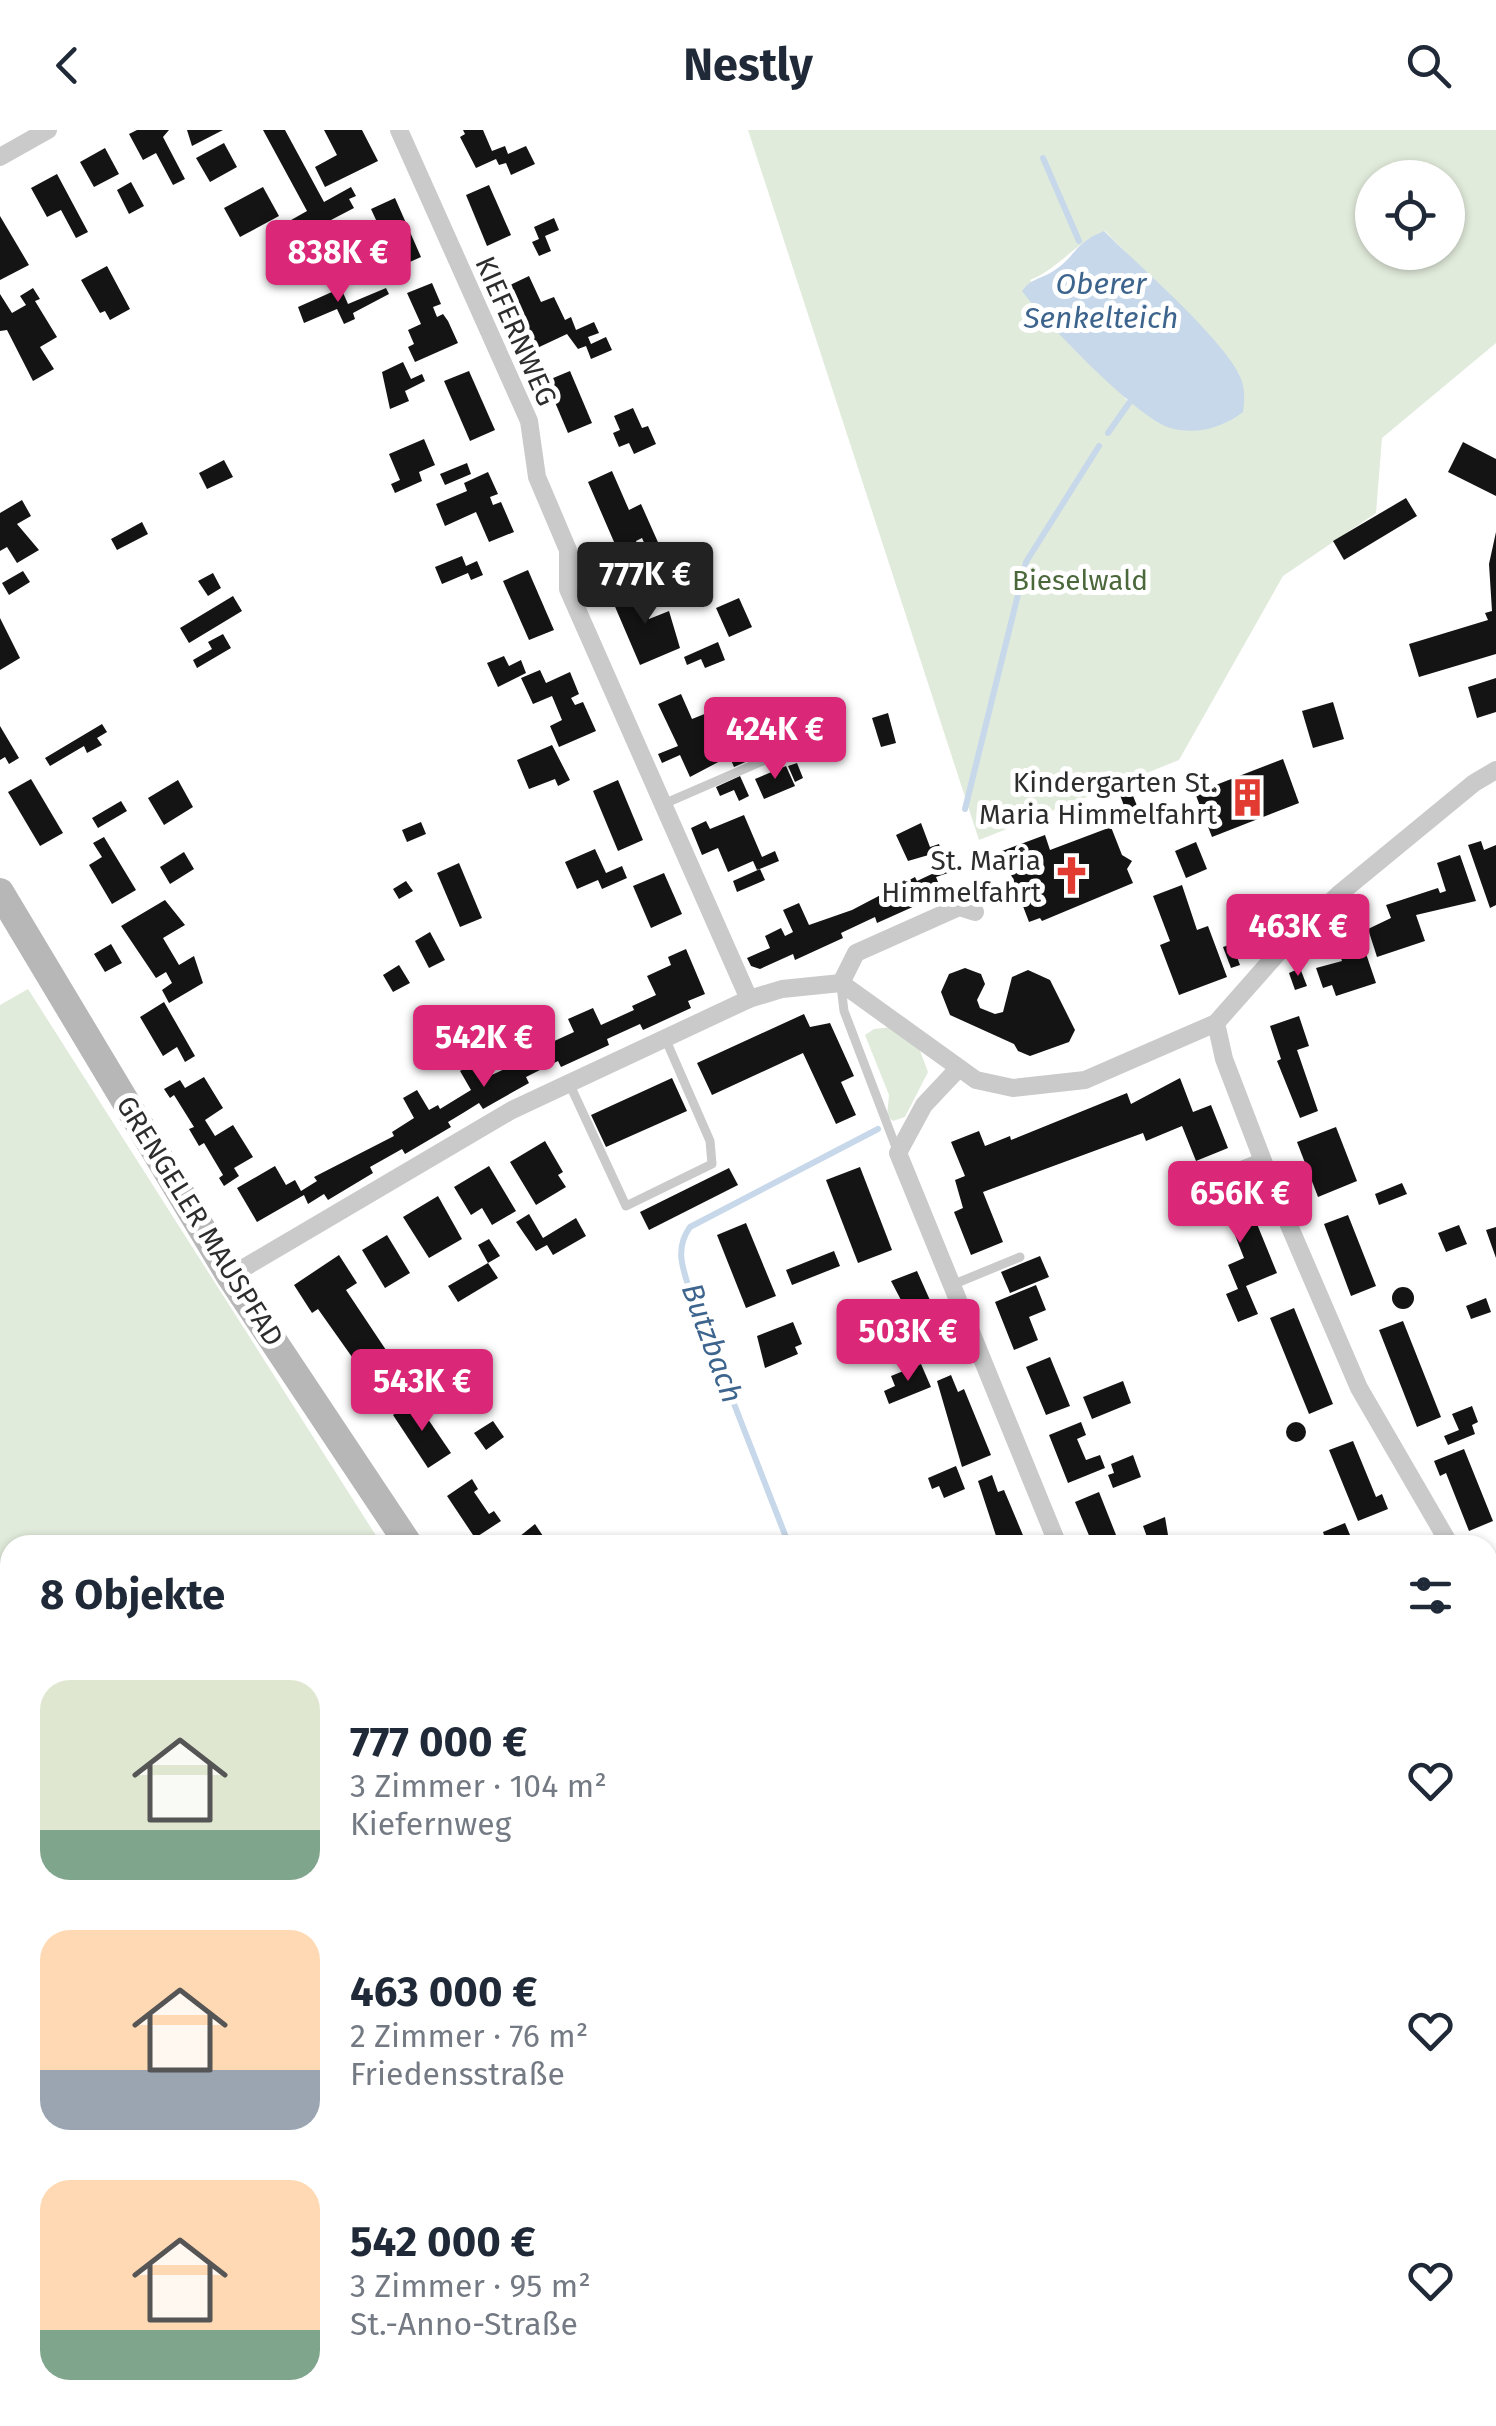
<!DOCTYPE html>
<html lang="de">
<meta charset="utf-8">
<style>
body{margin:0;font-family:"Fira Sans",sans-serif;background:#f2f2f3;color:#1f2937;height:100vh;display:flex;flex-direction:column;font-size:38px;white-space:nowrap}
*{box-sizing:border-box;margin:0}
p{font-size:32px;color:#747a83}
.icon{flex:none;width:55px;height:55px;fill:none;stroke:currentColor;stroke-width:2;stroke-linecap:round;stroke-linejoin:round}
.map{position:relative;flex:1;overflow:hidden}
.sheet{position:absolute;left:0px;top:1405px;width:1498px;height:892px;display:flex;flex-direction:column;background:#fff;border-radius:30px 30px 0 0;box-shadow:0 2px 8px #0004}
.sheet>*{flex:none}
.buttons{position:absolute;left:1355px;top:30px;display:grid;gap:20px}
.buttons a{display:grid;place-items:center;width:110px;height:110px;border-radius:50%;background:#fff;box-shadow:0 2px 8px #0004;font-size:50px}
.price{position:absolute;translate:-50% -85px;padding:0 22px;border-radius:10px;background:#db2777;color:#fff;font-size:32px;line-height:65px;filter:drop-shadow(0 2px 5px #0008)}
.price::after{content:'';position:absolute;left:50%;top:60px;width:30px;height:22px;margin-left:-15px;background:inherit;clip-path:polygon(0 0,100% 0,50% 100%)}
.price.on{background:#222;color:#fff}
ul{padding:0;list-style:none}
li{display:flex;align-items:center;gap:30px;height:250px;padding:0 40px}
li span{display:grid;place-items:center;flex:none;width:280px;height:200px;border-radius:30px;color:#555}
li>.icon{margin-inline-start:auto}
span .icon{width:120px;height:120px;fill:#fffc;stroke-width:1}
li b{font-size:42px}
h2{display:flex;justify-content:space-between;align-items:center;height:120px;padding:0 40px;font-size:42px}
header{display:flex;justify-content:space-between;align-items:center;height:130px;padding:0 40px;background:#fff;font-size:45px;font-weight:700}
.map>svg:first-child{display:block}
.green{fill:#e1ebdb;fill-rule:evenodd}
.water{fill:#c7d8ea}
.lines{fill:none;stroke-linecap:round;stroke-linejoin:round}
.stream{stroke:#c7d8ea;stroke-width:6}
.building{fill:#141414}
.service{stroke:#cacaca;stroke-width:9}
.minor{stroke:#cacaca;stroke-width:18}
.secondary{stroke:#b7b7b7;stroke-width:28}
.labels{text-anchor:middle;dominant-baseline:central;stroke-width:10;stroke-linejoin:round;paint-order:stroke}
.street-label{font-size:28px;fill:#2d2d2d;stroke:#fff}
.park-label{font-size:28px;fill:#4b683b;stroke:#fff}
.poi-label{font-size:28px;fill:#2d2d2d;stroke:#fff;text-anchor:end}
.water-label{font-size:30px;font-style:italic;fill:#3d648d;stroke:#fff}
</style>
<header><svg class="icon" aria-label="back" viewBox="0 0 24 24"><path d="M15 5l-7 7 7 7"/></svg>Nestly<svg class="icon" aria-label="search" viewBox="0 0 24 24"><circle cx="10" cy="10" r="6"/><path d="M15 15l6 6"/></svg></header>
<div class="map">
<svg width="1496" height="2296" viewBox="0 0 1496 2296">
<rect width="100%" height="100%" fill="#fff"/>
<g class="green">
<path d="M748 0H1496V213L1382 308 1376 383 1283 446 1179 630 979 710ZM1372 48H1448V122H1372ZM1105 101 1223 222 1240 245 1129 273 1030 150C1060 138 1074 113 1105 101Z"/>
<polygon points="28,859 382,1415 10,1415 10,1556 0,1541 0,875"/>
<polygon points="892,897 919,918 928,942 905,987 893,991 887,986 889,965 865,905 874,899"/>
<polygon points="142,2288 280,2288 286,2296 140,2296"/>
<polygon points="928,2288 1069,2288 1078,2296 933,2296"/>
</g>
<g class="water">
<path d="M1104 101C1139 136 1218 204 1239 244 1245 256 1245 268 1243 282 1222 298 1197 305 1170 298 1137 288 1045 192 1022 161 1031 148 1042 149 1055 140 1078 124 1073 114 1104 101Z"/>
<polygon points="10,2186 10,2288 142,2288 140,2296 0,2296 0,2198"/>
</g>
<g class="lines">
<g class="stream">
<polyline points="1043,28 1079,111"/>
<polyline points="1108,303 1129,273"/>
<polyline points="965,679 1026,432 1099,316"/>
<path d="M789 1415 690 1161C682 1137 675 1118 690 1097L878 999"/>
<polyline points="960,2288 963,2295"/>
</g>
</g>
<g class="building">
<polygon points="137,0 169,0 163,7 185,49 173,55 156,23 143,30 129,4"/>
<polygon points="187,0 223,0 192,16"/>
<polygon points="263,0 285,0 324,72 351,57 356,66 349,69 354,78 285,114 277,98 307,81"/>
<polygon points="324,0 362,0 378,31 325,57 315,37 337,25"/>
<polygon points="463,0 483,0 492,21 505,16 508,24 526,16 535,34 511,45 506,33 499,35 496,29 476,38 460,7 465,4"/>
<polygon points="224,13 237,37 210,52 196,28"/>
<polygon points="105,18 119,44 94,57 80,32"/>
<polygon points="57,44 88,102 76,108 61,80 47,87 31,58"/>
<polygon points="131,52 144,76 129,84 117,60"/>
<polygon points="489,55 511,105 487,116 466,65"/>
<polygon points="263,57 279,86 240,107 224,78"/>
<polygon points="395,68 421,127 385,143 375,121 388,116 371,79"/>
<polygon points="0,86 29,135 0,150"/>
<polygon points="554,88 559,100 545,106 551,121 539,126 532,112 539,109 534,97"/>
<polygon points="107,136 130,179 110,190 105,181 100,183 81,150"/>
<polygon points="529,146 541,172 554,167 565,190 571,187 576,200 594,192 599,203 588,207 591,214 606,207 612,220 591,229 586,216 578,219 567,204 535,219 506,157"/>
<polygon points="432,153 441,174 433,177 437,187 443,184 448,191 458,213 415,232 408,217 414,214 408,200 421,194 407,163"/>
<polygon points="33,158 40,169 35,171 57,207 40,217 54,239 33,251 7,200 0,201 0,164 12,183 26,175 20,166"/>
<polygon points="341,158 348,174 386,158 389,164 353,183 355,189 344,194 337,179 304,193 298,177"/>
<polygon points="403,232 411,249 422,244 425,251 405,261 409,271 390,279 382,242"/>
<polygon points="469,241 495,300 470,311 444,251"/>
<polygon points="570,241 592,293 568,303 546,251"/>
<polygon points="633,278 642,298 648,296 656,314 634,324 629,313 619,317 613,303 620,300 614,286"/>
<polygon points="424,309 435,335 419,342 422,351 395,363 391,354 400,350 389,324"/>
<polygon points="1463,312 1496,329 1496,366 1448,342"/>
<polygon points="224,330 233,347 207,359 199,343"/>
<polygon points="467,333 471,344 445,355 440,344"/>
<polygon points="612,341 629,380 641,374 661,419 649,424 642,408 636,411 640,420 621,428 588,352"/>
<polygon points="488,342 498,364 490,367 493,375 501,372 514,402 489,412 476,382 445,396 436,374 467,361 464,353"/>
<polygon points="1406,368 1417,386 1344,430 1333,411"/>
<polygon points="22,370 31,386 17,394 39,420 17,433 7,417 0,421 0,383"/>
<polygon points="142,392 148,404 117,420 111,409"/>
<polygon points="1496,402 1496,524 1419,547 1409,514 1488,490 1485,483 1492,481 1489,434"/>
<polygon points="462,426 466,436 477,431 483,445 471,450 468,443 442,454 435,437"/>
<polygon points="528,440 554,500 529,510 503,451"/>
<polygon points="23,441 30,452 9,465 2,453"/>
<polygon points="666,441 671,451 655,458 651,448"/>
<polygon points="213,443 221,458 208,466 198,451"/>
<polygon points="634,455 649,489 669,481 680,518 640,535 610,465"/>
<polygon points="233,466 242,481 189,513 180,498"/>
<polygon points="739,468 752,497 729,507 716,478"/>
<polygon points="0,488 20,528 0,540"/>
<polygon points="223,504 231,518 197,538 193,530 212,519 208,512"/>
<polygon points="718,512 725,530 705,538 701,529 687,535 684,527"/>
<polygon points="504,526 509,536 521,530 526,543 498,557 487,533"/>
<polygon points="540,540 546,553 570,542 579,564 571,568 575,575 583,572 596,601 559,617 550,596 562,590 552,566 533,574 521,548"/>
<polygon points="1496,548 1496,582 1477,588 1468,557"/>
<polygon points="681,564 692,589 707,583 724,629 690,647 680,625 662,633 658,624 678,616 658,574"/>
<polygon points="1333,572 1344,609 1313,618 1302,581"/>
<polygon points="888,583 896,613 881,617 872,588"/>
<polygon points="102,594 107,602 97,608 102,615 87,623 84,616 50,636 45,628"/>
<polygon points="0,596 19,628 9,634 5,627 0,630"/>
<polygon points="772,612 775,619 734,637 731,630"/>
<polygon points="552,615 570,650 558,656 555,649 529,659 517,630"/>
<polygon points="1283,629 1299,673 1212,707 1195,663"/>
<polygon points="797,633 803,648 795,652 788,636"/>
<polygon points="786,636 795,656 764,669 755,649"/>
<polygon points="740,646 749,666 739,671 734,660 720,666 716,657"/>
<polygon points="31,649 63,703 40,716 8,662"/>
<polygon points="178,650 193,677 164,695 148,668"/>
<polygon points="618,650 643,710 618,721 593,661"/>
<polygon points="1131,661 1142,688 1130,692 1120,665"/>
<polygon points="121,671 127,681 98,698 92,688"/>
<polygon points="744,685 762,727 775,721 779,731 757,740 753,731 728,742 718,718 702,725 691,698 706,691 710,699"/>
<polygon points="421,692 426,704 407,712 402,700"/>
<polygon points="921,693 930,717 939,714 948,743 936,747 940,757 923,765 926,771 877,793 875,787 841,803 843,808 795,830 793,824 760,839 751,836 747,828 770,818 765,806 781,798 785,806 793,802 783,780 799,773 809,795 852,780 915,747 917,751 934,743 932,724 908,731 896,705"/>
<polygon points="1111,697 1122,725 1132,731 1127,739 1133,753 1042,791 1040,788 1029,792 1002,721 1045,705 1050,720"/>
<polygon points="104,707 136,760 112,774 89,735 102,727 93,713"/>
<polygon points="1481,711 1484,720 1496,715 1496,775 1490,778 1468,715"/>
<polygon points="1196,712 1207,739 1186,748 1175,721"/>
<polygon points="595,719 606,743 622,736 627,748 602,759 598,750 577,759 565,732"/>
<polygon points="184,722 194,739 170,754 160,737"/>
<polygon points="1460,725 1476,771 1416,785 1425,811 1377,827 1368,799 1391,788 1386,775 1438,758 1440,763 1446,761 1437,733"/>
<polygon points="459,733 482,788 460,797 437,743"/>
<polygon points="760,739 765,750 737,762 733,751"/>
<polygon points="664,743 682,784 651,798 633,756"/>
<polygon points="406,751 413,761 399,769 393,759"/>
<polygon points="1182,755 1197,800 1208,796 1227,847 1179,865 1160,815 1170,811 1153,766"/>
<polygon points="165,770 185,795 163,808 179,835 194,826 203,853 169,873 162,860 172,853 166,842 156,848 121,796"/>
<polygon points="430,802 445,830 429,838 415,811"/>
<polygon points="1361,809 1376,853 1336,866 1332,855 1323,858 1316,838 1342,831 1337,817"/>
<polygon points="111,814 122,833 105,842 94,824"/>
<polygon points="1232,814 1240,835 1231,838 1223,817"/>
<polygon points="686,819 705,864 688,871 691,878 643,900 640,894 607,909 609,915 561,937 558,931 526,947 529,953 483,979 479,973 463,983 448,992 451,997 405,1024 402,1019 370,1037 373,1043 328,1070 324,1064 308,1074 304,1065 257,1092 237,1058 275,1036 286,1055 295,1050 301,1061 317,1051 314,1047 394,1006 392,1002 414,988 403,968 417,960 429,980 438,975 440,979 471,960 460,941 474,933 483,949 552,917 550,913 574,902 568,889 593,878 601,895 634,880 632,876 656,865 647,846 671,835 668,827"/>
<polygon points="399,835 410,853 393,862 383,845"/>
<polygon points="965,838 981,844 985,854 977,870 980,878 995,884 1003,882 1012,847 1028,840 1050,850 1075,900 1069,912 1030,926 1018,921 1014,914 950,885 941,862 949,844"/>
<polygon points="1300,838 1307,856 1295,860 1289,843"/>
<polygon points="164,872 195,926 185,932 177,917 163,926 140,887"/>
<polygon points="804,884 810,897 830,893 854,946 841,952 856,985 836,994 803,923 712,965 697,933"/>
<polygon points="1299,886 1309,916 1297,920 1318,981 1300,988 1277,931 1281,929 1270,896"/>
<polygon points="204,947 223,978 205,990 215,1006 233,995 253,1027 234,1038 239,1046 224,1056 219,1048 223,1045 204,1013 199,1016 189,999 194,997 174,965 170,968 164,959 180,950 185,958"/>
<polygon points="672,948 687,981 606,1017 591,985"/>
<polygon points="1180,948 1193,982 1211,975 1228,1018 1196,1031 1182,996 1146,1011 1143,1003 983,1062 1003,1112 971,1125 954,1082 963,1078 955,1050 965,1046 951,1012 979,1001 985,1016 1010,1006 1011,1010 1127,963 1131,974"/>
<polygon points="1336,997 1357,1051 1318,1067 1297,1012"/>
<polygon points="545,1011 563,1042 558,1045 566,1057 536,1075 510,1032"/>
<polygon points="489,1036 516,1081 492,1095 482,1078 471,1085 454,1057"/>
<polygon points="860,1037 892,1120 858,1133 826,1050"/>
<polygon points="729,1038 738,1055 649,1100 640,1082"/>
<polygon points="1402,1053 1407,1064 1379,1075 1375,1064"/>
<polygon points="1241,1055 1277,1143 1246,1156 1258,1184 1238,1192 1226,1164 1238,1159 1228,1135 1244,1128 1225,1080 1192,1094 1186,1077"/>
<polygon points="438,1066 462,1109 429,1128 403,1087"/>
<polygon points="529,1084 543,1108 576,1088 586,1106 553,1125 547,1115 536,1121 516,1092"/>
<polygon points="1348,1085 1376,1156 1351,1166 1324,1094"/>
<polygon points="746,1093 776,1166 746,1178 717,1105"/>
<polygon points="1459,1095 1467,1114 1446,1122 1438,1103"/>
<polygon points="1496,1097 1496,1128 1486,1100"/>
<polygon points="387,1105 410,1143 385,1158 362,1120"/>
<polygon points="489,1109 500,1126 488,1133 478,1115"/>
<polygon points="834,1121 840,1136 792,1155 786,1140"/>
<polygon points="339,1125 357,1153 346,1160 400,1241 391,1247 402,1264 386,1275 318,1179 312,1183 294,1155"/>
<polygon points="1040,1126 1049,1147 1010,1163 1001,1142"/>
<polygon points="488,1133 498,1148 458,1172 448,1156"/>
<polygon points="917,1141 945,1204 939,1207 946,1224 932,1229 891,1151"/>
<polygon points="1036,1155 1046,1180 1029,1187 1038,1210 1014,1220 995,1172"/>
<circle cx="1403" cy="1168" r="11"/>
<polygon points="1486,1168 1491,1182 1471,1189 1466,1176"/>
<polygon points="1294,1178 1333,1274 1309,1284 1270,1188"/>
<polygon points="1403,1191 1441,1287 1417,1297 1379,1200"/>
<polygon points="793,1192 802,1214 795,1217 798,1224 765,1238 757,1206"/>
<polygon points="1050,1227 1070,1276 1046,1285 1026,1237"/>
<polygon points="921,1234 931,1257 889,1274 884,1261 895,1256 891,1246"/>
<polygon points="951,1245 958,1262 964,1259 991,1325 962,1337 937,1251"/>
<polygon points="1123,1251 1131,1273 1092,1289 1083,1267"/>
<polygon points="415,1270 451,1323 428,1338 393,1285"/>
<polygon points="1472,1276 1478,1292 1472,1295 1475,1304 1448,1315 1444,1306 1459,1300 1452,1284"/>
<polygon points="493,1291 504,1307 486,1320 474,1303"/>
<polygon points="1081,1292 1086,1305 1077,1309 1086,1330 1100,1325 1105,1338 1068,1353 1049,1305"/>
<circle cx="1296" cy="1302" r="10"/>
<polygon points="1353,1311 1376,1367 1382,1364 1388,1379 1358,1391 1329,1320"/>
<polygon points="1464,1319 1493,1391 1469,1401 1446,1343 1440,1346 1434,1331"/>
<polygon points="1133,1325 1141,1347 1113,1358 1108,1345 1114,1343 1111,1334"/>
<polygon points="956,1336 965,1359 944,1368 939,1356 932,1359 928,1348"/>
<polygon points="992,1345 998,1362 1004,1360 1025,1410 1020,1415 999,1415 978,1351"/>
<polygon points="472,1349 478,1359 474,1362 489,1384 494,1381 501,1391 475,1408 447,1366"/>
<polygon points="1099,1362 1118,1410 1107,1415 1093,1415 1075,1372"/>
<polygon points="1165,1387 1169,1411 1150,1415 1143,1396"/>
<polygon points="1345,1393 1350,1405 1327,1414 1323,1402"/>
<polygon points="535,1394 543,1406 531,1415 509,1415"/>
<polygon points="1488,1673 1496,1710 1496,1734 1488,1736"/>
<polygon points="0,1871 10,1887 10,2108 0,2115"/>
<polygon points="1488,2055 1496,2070 1496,2086 1488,2091"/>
<polygon points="1496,2225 1496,2272 1488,2276 1488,2229"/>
<polygon points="1357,2288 1399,2288 1394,2296 1352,2296"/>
<polygon points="1459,2288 1478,2288 1483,2296 1463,2296"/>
</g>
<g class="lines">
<g class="service">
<polyline points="666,673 765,630"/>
<polyline points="841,856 844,881 897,1020"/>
<polyline points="569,953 626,1076 712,1034 710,1011 665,908"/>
<polyline points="1200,1052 1262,1027"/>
<polyline points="952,1155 1020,1127"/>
<polyline points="0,1717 10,1732"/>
<polyline points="1488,2138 1496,2122 1493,2110"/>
<polyline points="305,2288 310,2296"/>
<polyline points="388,2296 389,2288"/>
</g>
<g class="minor">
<polyline points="399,0 529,291 537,347 568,420 568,459 749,869"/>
<polyline points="0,27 48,0"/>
<polyline points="841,853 976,950 1013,958 1085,950 1216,893 1276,825 1339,764 1474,653 1496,640"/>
<polyline points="1216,893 1224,929 1276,1065 1359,1258 1450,1415"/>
<polyline points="957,940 924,975 898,1023 1058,1415"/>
<polyline points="230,1146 512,980 749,869 782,859 841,853 856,823 959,777 975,782"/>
<polyline points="1488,1521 1496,1548"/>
<polyline points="0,1596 10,1612"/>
<polyline points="1488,1604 1496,1601"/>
<polyline points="1488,1898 1496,1896"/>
<polyline points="1488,1980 1496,2000"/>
<polyline points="453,2288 459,2296"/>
</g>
<g class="secondary">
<polyline points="0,762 230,1146 409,1415"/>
<polyline points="1144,2288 1154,2296"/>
</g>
</g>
<defs>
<symbol id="building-bare" viewBox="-9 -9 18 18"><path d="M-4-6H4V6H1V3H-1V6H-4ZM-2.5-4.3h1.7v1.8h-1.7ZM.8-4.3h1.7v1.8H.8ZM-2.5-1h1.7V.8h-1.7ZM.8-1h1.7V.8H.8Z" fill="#e23b31" stroke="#fff" stroke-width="2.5" paint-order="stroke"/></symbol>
<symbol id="church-bare" viewBox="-9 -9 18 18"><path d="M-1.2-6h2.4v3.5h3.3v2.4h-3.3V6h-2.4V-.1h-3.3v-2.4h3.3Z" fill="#e23b31" stroke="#fff" stroke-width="2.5" paint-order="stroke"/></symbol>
</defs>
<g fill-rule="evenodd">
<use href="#building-bare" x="1220" y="640" width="55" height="55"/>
<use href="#church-bare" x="1044" y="718" width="55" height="55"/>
</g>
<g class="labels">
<g class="street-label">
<text transform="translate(516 201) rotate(66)">KIEFERNWEG</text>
<text transform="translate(200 1091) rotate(58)">GRENGELER MAUSPFAD</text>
</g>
<g class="park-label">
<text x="1080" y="450">Bieselwald</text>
</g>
<g class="poi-label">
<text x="1217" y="652">Kindergarten St.<tspan x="1217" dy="32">Maria Himmelfahrt</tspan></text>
<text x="1041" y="730">St. Maria<tspan x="1041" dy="32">Himmelfahrt</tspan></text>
</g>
<g class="water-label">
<text x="1101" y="154">Oberer<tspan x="1101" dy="34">Senkelteich</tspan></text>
<text transform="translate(712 1213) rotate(70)">Butzbach</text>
</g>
</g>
</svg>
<div class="buttons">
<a><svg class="icon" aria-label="locate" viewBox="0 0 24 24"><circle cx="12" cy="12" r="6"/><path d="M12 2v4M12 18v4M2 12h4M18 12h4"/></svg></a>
</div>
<b class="price" style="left:338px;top:175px">838K €</b>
<b class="price on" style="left:645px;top:497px">777K €</b>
<b class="price" style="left:775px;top:652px">424K €</b>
<b class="price" style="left:1298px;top:849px">463K €</b>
<b class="price" style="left:484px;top:960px">542K €</b>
<b class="price" style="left:1240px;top:1116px">656K €</b>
<b class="price" style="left:908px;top:1254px">503K €</b>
<b class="price" style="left:422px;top:1304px">543K €</b>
<section class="sheet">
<h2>8 Objekte<svg class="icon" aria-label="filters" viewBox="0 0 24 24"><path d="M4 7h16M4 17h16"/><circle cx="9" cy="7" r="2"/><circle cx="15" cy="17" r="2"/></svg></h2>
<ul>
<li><span style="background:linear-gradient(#dfe7d0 75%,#7fa58c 0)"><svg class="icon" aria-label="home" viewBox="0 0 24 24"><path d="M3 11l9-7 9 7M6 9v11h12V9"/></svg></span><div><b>777 000 €</b><p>3 Zimmer · 104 m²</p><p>Kiefernweg</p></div><svg class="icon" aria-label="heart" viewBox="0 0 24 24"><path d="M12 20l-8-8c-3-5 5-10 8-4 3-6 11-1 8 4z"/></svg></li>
<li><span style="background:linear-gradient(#ffd9b3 70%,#9aa5b1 0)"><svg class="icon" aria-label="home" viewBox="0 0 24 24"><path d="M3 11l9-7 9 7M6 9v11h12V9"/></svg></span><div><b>463 000 €</b><p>2 Zimmer · 76 m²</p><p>Friedensstraße</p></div><svg class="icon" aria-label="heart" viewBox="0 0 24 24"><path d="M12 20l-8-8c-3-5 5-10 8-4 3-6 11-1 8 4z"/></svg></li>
<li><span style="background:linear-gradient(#ffd9b3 75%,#7fa58c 0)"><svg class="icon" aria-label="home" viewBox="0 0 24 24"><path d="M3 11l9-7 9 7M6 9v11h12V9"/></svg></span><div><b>542 000 €</b><p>3 Zimmer · 95 m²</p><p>St.-Anno-Straße</p></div><svg class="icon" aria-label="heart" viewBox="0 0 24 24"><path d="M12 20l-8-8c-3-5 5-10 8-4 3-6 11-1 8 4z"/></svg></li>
</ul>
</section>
</div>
